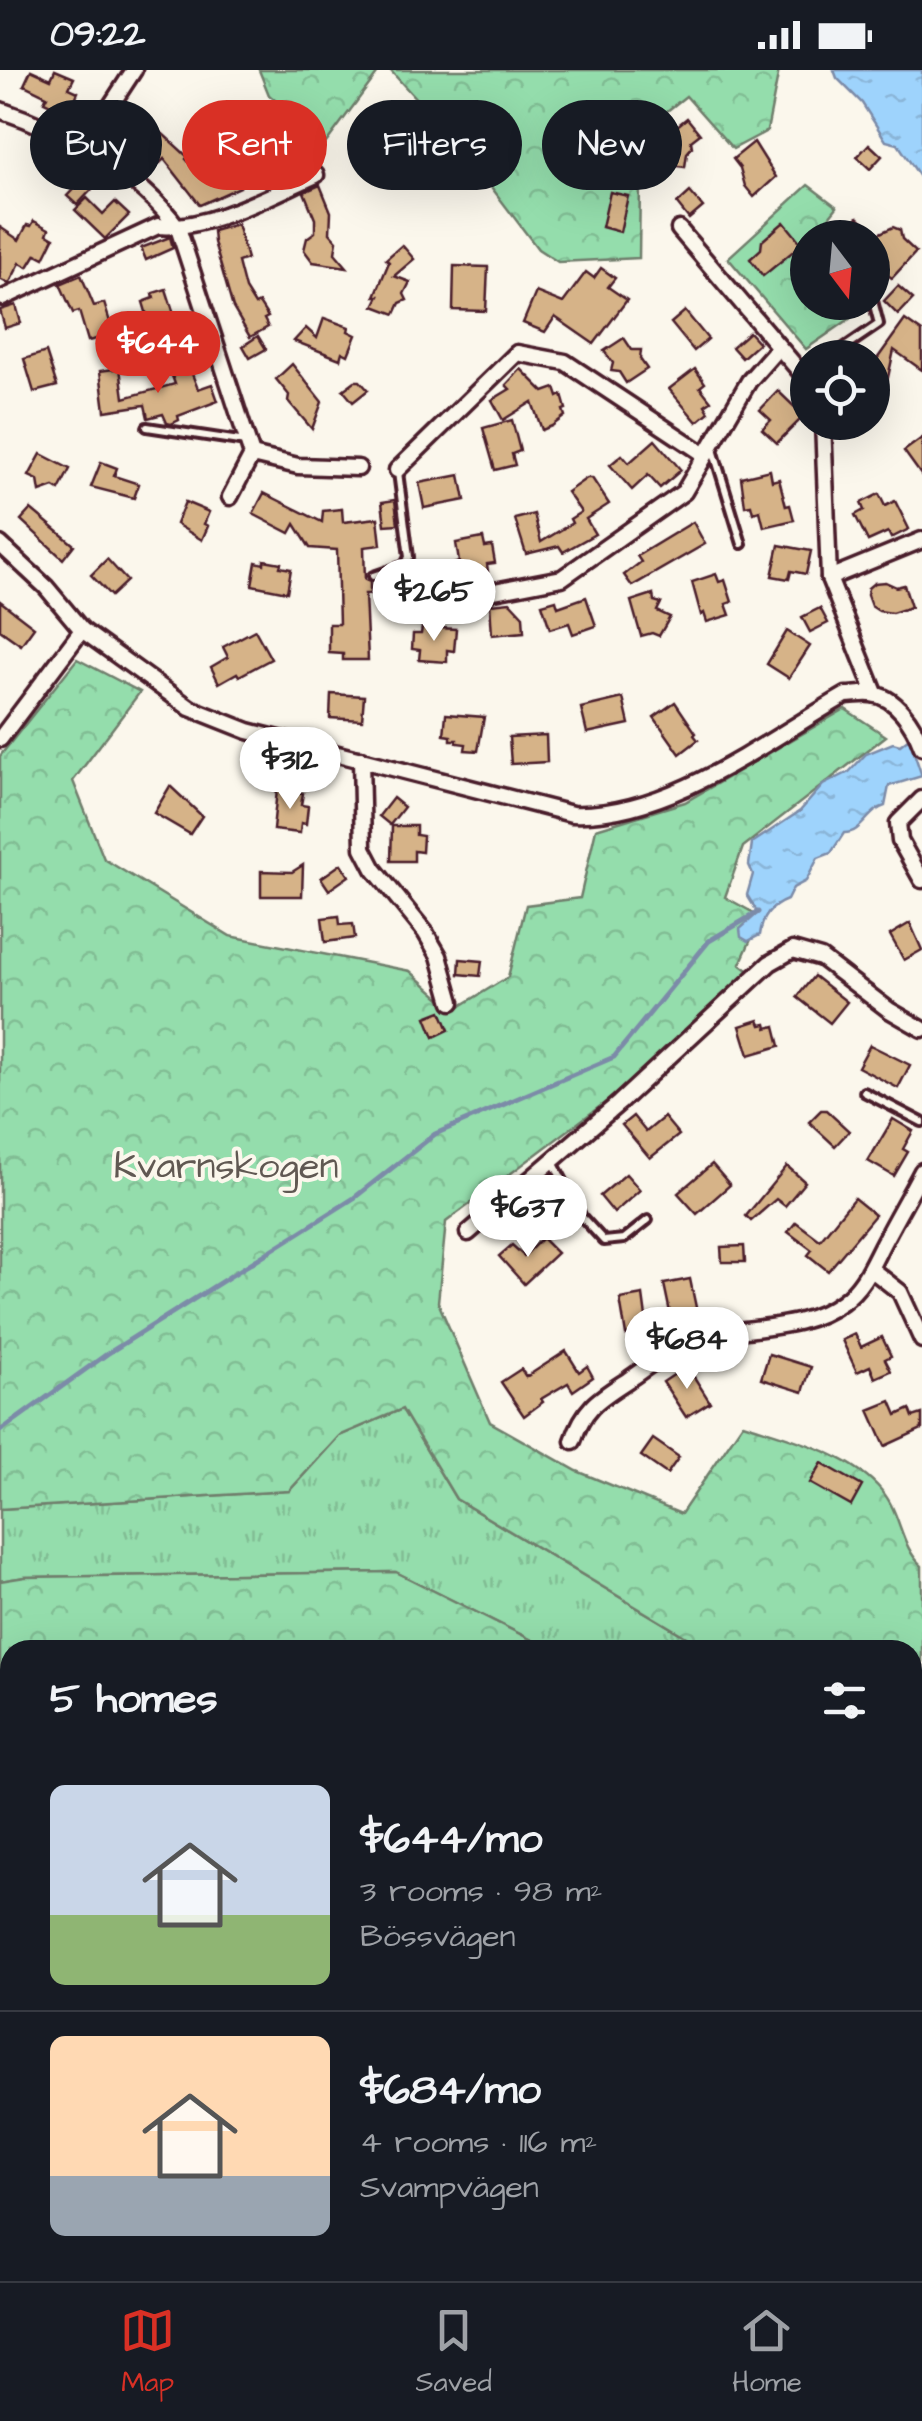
<!DOCTYPE html>
<meta charset="utf-8">
<style>
body{margin:0;font-family:"Architects Daughter",sans-serif;background:#20242c;color:#f1f3f6;height:100vh;display:flex;flex-direction:column;font-size:38px;white-space:nowrap}
*{box-sizing:border-box;margin:0}
p{font-size:32px;color:#9ea1a6}
.icon{flex:none;width:55px;height:55px;fill:none;stroke:currentColor;stroke-width:2;stroke-linecap:round;stroke-linejoin:round}
.map{position:relative;flex:1;overflow:hidden}
.drawer{position:absolute;left:0px;top:1570px;width:922px;height:642px;display:flex;flex-direction:column;background:#171b24;border-radius:30px 30px 0 0;box-shadow:0 10px 40px #0002}
.drawer>*{flex:none}
.guide{position:absolute;left:30px;top:30px;width:862px;height:90px;display:flex;gap:20px}
.needle{width:65px;rotate:164deg}
.fabs{position:absolute;left:790px;top:150px;display:grid;gap:20px}
.fabs a{display:grid;place-items:center;width:100px;height:100px;border-radius:50%;background:#171b24;box-shadow:0 10px 40px #0002;font-size:50px}
.price{position:absolute;translate:-50% -85px;padding:0 22px;border-radius:35px;background:#fff;color:#222;font-size:32px;line-height:65px;filter:drop-shadow(0 2px 5px #0008)}
.price::after{content:'';position:absolute;left:50%;top:60px;width:30px;height:22px;margin-left:-15px;background:inherit;clip-path:polygon(0 0,100% 0,50% 100%)}
.price.on{background:#d93025;color:#fff}
ul{padding:0;list-style:none}
li{display:flex;align-items:center;gap:30px;height:250px;padding:0 50px}
li+li{border-top:2px solid #363941}
li span{display:grid;place-items:center;flex:none;width:280px;height:200px;border-radius:15px;color:#555}
li>.icon{margin-inline-start:auto}
span .icon{width:120px;height:120px;fill:#fffc;stroke-width:1}
li b{font-size:42px}
h2{display:flex;justify-content:space-between;align-items:center;height:120px;padding:0 50px;font-size:42px}
.pill{padding:0 35px;border-radius:45px;background:#171b24;box-shadow:0 10px 40px #0002;font-size:35px;line-height:90px}
.pill.on{background:#d93025;color:#fff}
.status{display:flex;justify-content:space-between;align-items:center;height:70px;padding:0 50px;background:#171b24;direction:ltr}
.status svg{height:28px;fill:currentColor}
.menu{display:flex;justify-content:space-around;align-items:center;height:140px;border-top:2px solid #363941;background:#171b24;font-size:28px;color:#9ea1a6}
.menu a{display:grid;justify-items:center;gap:5px}
.menu .on{color:#d93025}
.map>svg:first-child{display:block}
.grass{fill:url(#grass-tufts);stroke:#6f7e6c;stroke-width:2.5}
.forest{fill:url(#forest-crowns);stroke:#6f7e6c;stroke-width:2.5}
.water{fill:url(#water-ripples);stroke:#7c8ba8;stroke-width:2.5}
.lines{fill:none;stroke-linecap:round;stroke-linejoin:round}
.stream{stroke:#7c8ba8;stroke-width:5}
.building{fill:#d6b388;stroke:#4a1f2b;stroke-width:2.5}
.service-casing{stroke:#4a1f2b;stroke-width:14}
.minor-casing{stroke:#4a1f2b;stroke-width:21}
.service{stroke:#fbf7ec;stroke-width:6}
.minor{stroke:#fbf7ec;stroke-width:14}
.labels{text-anchor:middle;dominant-baseline:central;stroke-width:8;stroke-linejoin:round;paint-order:stroke}
.park-label{font-size:38px;fill:#605852;stroke:#fbf7ec}
</style>
<div class="status"><b>09:22</b><svg viewBox="0 0 49 12"><path d="M0 12V9h3v3zM5 12V6h3v6zM10 12V3h3v9zM15 12V0h3v12zM26 1h20v11H26zM47 4h2v5h-2z"/></svg></div>
<div class="map">
<svg width="922" height="2211" viewBox="0 0 922 2211">
<defs>
<pattern id="grass-tufts" width="24" height="20" patternUnits="userSpaceOnUse" patternTransform="scale(2.5)"><rect width="24" height="20" fill="#94ddac"/><path d="M3 7l-1-3M5 7V3M7 7l1-3M15 17l-1-3M17 17v-4M19 17l1-3" fill="none" stroke="#81bd94"/></pattern>
<pattern id="forest-crowns" width="20" height="18" patternUnits="userSpaceOnUse" patternTransform="scale(2.5)"><rect width="20" height="18" fill="#94ddac"/><path d="M2 6a3 3 0 1 1 6 0M12 15a3 3 0 1 1 6 0" fill="none" stroke="#81bd94"/></pattern>
<pattern id="water-ripples" width="26" height="14" patternUnits="userSpaceOnUse" patternTransform="scale(2.5)"><rect width="26" height="14" fill="#9ed3fc"/><path d="M2 4q2-2 4 0t4 0M15 11q2-2 4 0t4 0" fill="none" stroke="#8ab5d8"/></pattern>
</defs>
<rect width="100%" height="100%" fill="#fbf7ec"/>
<filter id="ink" filterUnits="userSpaceOnUse"><feTurbulence type="fractalNoise" baseFrequency=".01" numOctaves="2"/><feDisplacementMap in="SourceGraphic" scale="20" xChannelSelector="R" yChannelSelector="G"/><feConvolveMatrix kernelMatrix="1 2 1 2 8 2 1 2 1" color-interpolation-filters="sRGB"/></filter>
<g filter="url(#ink)">
<g class="grass">
<polygon points="402,1339 456,1429 708,1580 552,1580 395,1502 25,1507 0,1511 0,1439 289,1421 339,1366"/>
<polygon points="913,1702 922,1708 922,1805 913,1803"/>
</g>
<g class="forest">
<polygon points="259,0 380,0 326,73 269,25"/>
<polygon points="390,0 779,0 767,61 733,79 686,26 647,57 640,109 639,188 558,192 538,179 467,85"/>
<polygon points="808,115 837,137 813,167 808,168 808,232 859,233 864,239 806,279 728,188"/>
<path d="M77 589 140 622 73 711 104 789 230 866 410 901 454 940 508 907 526 835 580 828 596 759 685 732 845 639 886 666 743 777 725 827 761 847 740 894 751 902 679 977 446 1152 438 1232 490 1352 577 1401 681 1444 743 1353C788 1368 851 1383 882 1421 901 1443 900 1476 922 1496V1708L913 1702 912 1580H708L456 1429 402 1339 339 1366 289 1421 0 1439V686Z"/>
<polygon points="396,1502 552,1580 10,1580 10,1691 0,1704 0,1511 25,1507"/>
<polygon points="0,2179 10,2183 10,2202 60,2203 81,2211 0,2211"/>
</g>
<g class="water">
<polygon points="834,0 922,0 922,110 898,74 886,71 862,33 837,8"/>
<path d="M909 668 922 706 889 716 885 736C867 741 863 763 844 763L831 783 818 788 806 811 793 818 787 830C771 836 762 847 760 865L748 871 741 867 740 859 758 843 747 825 753 804 749 795 752 773 800 741 823 715 849 702 866 684 893 673 900 675Z"/>
</g>
<g class="lines">
<polyline class="stream" points="0,1361 107,1284 354,1128 435,1064 614,987 709,871 758,842"/>
</g>
<g class="building">
<polygon points="31,0 51,9 55,0 74,8 69,18 78,22 71,39 65,36 63,41 44,32 47,26 24,15"/>
<polygon points="138,41 188,87 186,89 206,111 233,100 240,117 200,135 164,89 160,93 121,58"/>
<polygon points="409,47 429,65 415,81 395,63"/>
<polygon points="687,48 700,64 691,71 692,77 687,83 685,97 663,94 666,65"/>
<polygon points="253,55 273,64 275,71 282,74 273,91 242,74"/>
<polygon points="313,72 320,88 300,101 292,80"/>
<polygon points="754,72 776,107 754,127 745,116 740,98 733,89"/>
<polygon points="869,74 882,86 870,99 857,87"/>
<polygon points="84,108 94,117 77,135 67,126"/>
<polygon points="320,115 331,142 330,163 337,171 335,183 347,197 313,192 304,180 307,168 315,162 315,149 304,122"/>
<polygon points="610,122 628,126 620,162 602,157"/>
<polygon points="690,122 703,137 689,149 677,134"/>
<polygon points="87,128 103,144 115,132 129,145 105,169 75,140"/>
<polygon points="858,147 878,164 893,157 900,160 902,169 916,182 892,208 872,194 872,168 849,168 842,161"/>
<polygon points="34,151 49,159 47,164 54,168 44,188 36,184 28,197 20,193 9,214 0,209 0,157 19,170 27,155 31,156"/>
<polygon points="784,152 802,174 763,206 750,189 761,179 762,171"/>
<polygon points="237,154 247,189 238,192 245,219 255,235 259,233 268,247 264,249 268,257 250,267 233,238 214,172 213,161"/>
<polygon points="170,167 173,178 146,190 141,178"/>
<polygon points="402,175 414,189 394,206 410,212 404,224 407,230 400,233 395,244 374,236 379,226 375,226 389,192 386,189"/>
<polygon points="454,196 488,197 486,241 453,240"/>
<polygon points="601,198 615,208 608,217 627,230 594,274 555,247 545,262 523,253 536,222 563,233 586,202 594,208"/>
<polygon points="81,205 94,236 104,233 114,265 88,271 79,241 73,243 60,214"/>
<polygon points="898,216 913,229 898,245 884,231"/>
<polygon points="166,219 176,250 150,255 143,232 154,228 153,223"/>
<polygon points="16,235 21,253 5,258 0,240"/>
<polygon points="685,241 708,269 694,281 671,253"/>
<polygon points="324,248 349,257 348,261 356,265 348,285 342,282 340,289 294,271 306,258 317,268"/>
<polygon points="905,250 922,262 922,300 894,280 885,321 872,311 872,296"/>
<polygon points="749,262 759,273 742,288 732,277"/>
<polygon points="258,266 266,279 250,288 243,276"/>
<polygon points="624,268 632,280 641,280 640,289 647,299 626,313 619,302 611,301 613,293 604,281"/>
<polygon points="46,282 57,316 34,322 24,289"/>
<polygon points="292,294 322,332 312,359 288,331 289,325 276,309"/>
<polygon points="120,298 124,328 175,314 172,306 190,299 198,319 212,314 218,331 178,346 179,350 171,354 167,353 163,344 148,348 145,335 105,341 100,301"/>
<polygon points="521,299 544,322 555,318 558,327 562,325 566,339 563,340 565,346 552,356 542,360 532,332 503,350 492,330 510,319 506,315"/>
<polygon points="695,299 705,313 700,317 711,331 705,335 709,342 697,352 669,319"/>
<polygon points="355,311 360,311 368,320 353,332 343,320"/>
<polygon points="778,321 804,346 777,373 762,359 771,350 760,340"/>
<polygon points="512,350 520,381 512,384 515,395 495,400 483,358"/>
<polygon points="922,368 922,406 904,381"/>
<polygon points="655,370 681,400 660,418 648,405 632,420 610,395 622,385 629,393"/>
<polygon points="41,384 70,399 59,420 54,417 40,422 38,410 29,406"/>
<polygon points="101,392 117,398 114,406 139,414 134,428 91,417"/>
<polygon points="770,400 772,411 779,409 786,436 790,435 794,450 764,457 760,441 753,443 751,435 745,436 741,407"/>
<polygon points="460,405 465,430 424,438 419,413"/>
<polygon points="587,408 592,408 609,434 586,449 595,464 563,482 559,476 526,484 515,449 534,444 541,472 572,453 570,449 581,442 567,422"/>
<polygon points="264,423 322,452 323,441 342,439 343,452 378,448 381,475 364,477 365,510 370,512 370,524 365,524 368,590 343,590 343,584 329,583 329,554 339,554 337,480 310,478 295,454 290,463 253,444"/>
<polygon points="879,424 885,436 895,431 909,459 891,468 888,462 868,471 855,445 864,440 861,433"/>
<polygon points="395,430 398,454 385,455 382,432"/>
<polygon points="185,432 209,442 204,454 208,456 202,470 176,454"/>
<polygon points="31,439 74,475 63,489 21,450"/>
<polygon points="693,452 705,474 632,516 624,505 641,492 637,486"/>
<polygon points="483,468 485,477 492,476 495,493 487,494 488,502 446,509 449,516 428,525 420,508 459,492 456,473"/>
<polygon points="779,475 811,481 806,504 791,501 789,509 772,506"/>
<polygon points="107,489 127,511 111,526 91,505"/>
<polygon points="264,490 281,493 280,497 291,499 287,522 252,515 256,492 264,494"/>
<polygon points="716,504 719,512 725,510 732,532 726,534 730,545 707,552 704,543 701,545 692,512"/>
<polygon points="885,512 896,517 904,515 911,537 892,543 879,541 871,536 867,525 868,518 874,513"/>
<polygon points="653,524 654,531 661,533 657,541 670,547 659,566 652,563 641,566 631,531"/>
<polygon points="586,527 596,556 573,564 569,553 550,559 542,534 556,530 558,537"/>
<polygon points="0,531 34,557 21,575 0,560"/>
<polygon points="510,532 523,546 524,562 492,565 490,534"/>
<polygon points="820,538 828,553 810,562 802,547"/>
<polygon points="422,557 456,559 454,581 447,580 447,592 419,590 420,580 412,579 413,564 421,564"/>
<polygon points="255,560 271,589 239,606 237,603 219,613 211,597 228,587 223,577"/>
<polygon points="787,561 810,576 789,608 767,594"/>
<polygon points="331,624 364,626 362,650 330,648"/>
<polygon points="623,628 629,654 587,663 581,638"/>
<polygon points="675,632 696,663 694,665 698,670 680,684 654,647"/>
<polygon points="446,644 484,647 478,681 465,680 466,674 457,673 457,670 451,670 451,666 444,665"/>
<polygon points="546,665 547,692 511,694 509,667"/>
<polygon points="170,716 202,746 190,764 154,743"/>
<polygon points="277,720 303,723 301,735 308,736 306,754 301,753 300,763 273,760"/>
<polygon points="393,728 404,737 390,755 379,746"/>
<polygon points="392,756 416,756 416,765 423,766 422,782 414,781 414,791 391,791"/>
<polygon points="341,794 349,806 329,820 321,808"/>
<polygon points="303,795 302,826 261,826 261,801 292,802"/>
<polygon points="339,846 340,855 353,854 355,868 325,872 322,848"/>
<polygon points="910,853 922,880 904,890 890,865"/>
<polygon points="460,889 482,891 480,906 459,904"/>
<polygon points="814,906 847,932 830,953 797,927"/>
<polygon points="441,941 449,960 434,967 426,947"/>
<polygon points="759,950 761,955 766,954 767,958 775,956 780,976 749,985 740,956"/>
<polygon points="870,975 910,995 898,1018 858,997"/>
<polygon points="821,1040 826,1040 849,1061 835,1076 809,1052"/>
<polygon points="633,1046 646,1062 664,1047 679,1065 650,1088 622,1055"/>
<polygon points="893,1049 913,1061 903,1079 908,1082 894,1106 868,1091"/>
<polygon points="712,1094 730,1115 697,1144 678,1123"/>
<polygon points="787,1096 805,1112 785,1136 776,1129 751,1151 746,1146"/>
<polygon points="626,1104 640,1120 614,1143 600,1126"/>
<polygon points="854,1128 875,1145 828,1201 808,1185 812,1180 788,1162 796,1152 820,1170"/>
<polygon points="542,1168 557,1183 524,1214 499,1186 512,1175 524,1186"/>
<polygon points="744,1176 745,1192 722,1192 721,1177"/>
<polygon points="690,1209 698,1247 672,1252 664,1214"/>
<polygon points="643,1225 648,1262 626,1265 620,1229"/>
<polygon points="855,1264 861,1277 882,1267 891,1286 885,1289 891,1301 875,1308 870,1296 857,1302 842,1270"/>
<polygon points="566,1281 579,1302 587,1296 593,1307 573,1321 568,1313 541,1329 543,1332 524,1346 501,1312 521,1299 526,1307"/>
<polygon points="769,1284 811,1297 803,1322 761,1309"/>
<polygon points="687,1296 710,1332 686,1347 663,1312"/>
<polygon points="891,1331 897,1345 910,1339 913,1347 922,1344 922,1359 885,1376 869,1340"/>
<polygon points="653,1369 679,1387 667,1404 641,1386"/>
<polygon points="822,1393 862,1416 851,1436 810,1413"/>
</g>
<g class="lines">
<defs>
<g id="service">
<polyline points="829,288 879,254 872,227"/>
<polyline points="147,357 246,372"/>
<polyline points="712,376 742,474"/>
<polyline points="373,506 405,495 409,487 398,402"/>
<polyline points="864,1022 922,1052"/>
<polyline points="553,1092 582,1147 604,1171 624,1169 648,1150"/>
</g>
<g id="minor">
<path d="M0 40C61 60 141 105 178 158L252 385 230 427"/>
<polyline points="83,78 134,0"/>
<polyline points="679,159 808,311"/>
<path d="M3 228 158 156C207 161 271 125 316 105"/>
<polyline points="823,352 829,508 875,623"/>
<polyline points="252,385 298,396 358,398"/>
<polyline points="397,400 517,283 565,292 704,384"/>
<path d="M0 474 46 517 82 560 190 638 248 661 572 744C667 748 766 671 846 625 854 625 863 623 871 624 896 626 914 655 922 677"/>
<polyline points="829,508 922,470"/>
<polyline points="459,537 484,523 562,508 684,422 749,311 778,278"/>
<polyline points="0,669 82,560"/>
<polyline points="361,689 363,778 374,799 425,862 439,886 452,932"/>
<polyline points="922,729 898,753 900,771 922,810"/>
<polyline points="468,1163 619,1033 770,893 793,880 821,888 889,940 922,959"/>
<polyline points="872,1200 900,1222 922,1270"/>
<path d="M573 1371C584 1337 599 1329 628 1310 651 1294 674 1276 701 1268 748 1255 802 1262 842 1232 865 1215 872 1193 885 1169 897 1146 910 1124 922 1101"/>
<polyline points="0,1824 10,1823"/>
<polyline points="0,1887 10,1876"/>
<polyline points="912,1956 922,1962"/>
<polyline points="0,2046 10,2047"/>
<polyline points="293,2202 303,2211"/>
<polyline points="531,2211 573,2211"/>
<polyline points="692,2211 694,2202"/>
</g>
</defs>
<use href="#service" class="service-casing"/>
<use href="#minor" class="minor-casing"/>
<use href="#service" class="service"/>
<use href="#minor" class="minor"/>
</g>
</g>
<g class="labels">
<g class="park-label">
<text x="226" y="1097">Kvarnskogen</text>
</g>
</g>
</svg>
<div class="fabs">
<a><svg class="needle" viewBox="-14 -14 28 28"><path d="M0-13l5 13h-10z" fill="#e53935"/><path d="M0 13l5-13h-10z" fill="#9ea1a6"/></svg></a>
<a><svg class="icon" aria-label="locate" viewBox="0 0 24 24"><circle cx="12" cy="12" r="6"/><path d="M12 2v4M12 18v4M2 12h4M18 12h4"/></svg></a>
</div>
<b class="price on" style="left:158px;top:326px">$644</b>
<b class="price" style="left:434px;top:574px">$265</b>
<b class="price" style="left:290px;top:742px">$312</b>
<b class="price" style="left:528px;top:1190px">$637</b>
<b class="price" style="left:687px;top:1322px">$684</b>
<div class="guide">
<a class="pill">Buy</a>
<a class="pill on">Rent</a>
<a class="pill">Filters</a>
<a class="pill">New</a>
</div>
<section class="drawer">
<h2>5 homes<svg class="icon" aria-label="filters" viewBox="0 0 24 24"><path d="M4 7h16M4 17h16"/><circle cx="9" cy="7" r="2"/><circle cx="15" cy="17" r="2"/></svg></h2>
<ul>
<li><span style="background:linear-gradient(#c9d6e8 65%,#8fb573 0)"><svg class="icon" aria-label="home" viewBox="0 0 24 24"><path d="M3 11l9-7 9 7M6 9v11h12V9"/></svg></span><div><b>$644/mo</b><p>3 rooms · 98 m²</p><p>Bössvägen</p></div></li>
<li><span style="background:linear-gradient(#ffd9b3 70%,#9aa5b1 0)"><svg class="icon" aria-label="home" viewBox="0 0 24 24"><path d="M3 11l9-7 9 7M6 9v11h12V9"/></svg></span><div><b>$684/mo</b><p>4 rooms · 116 m²</p><p>Svampvägen</p></div></li>
</ul>
</section>
</div>
<nav class="menu">
<a class="on"><svg class="icon" aria-label="map" viewBox="0 0 24 24"><path d="M3 6l6-2 6 2 6-2v14l-6 2-6-2-6 2zM9 4v14M15 6v14"/></svg>Map</a>
<a><svg class="icon" aria-label="saved" viewBox="0 0 24 24"><path d="M7 4h10v16l-5-4-5 4z"/></svg>Saved</a>
<a><svg class="icon" aria-label="home" viewBox="0 0 24 24"><path d="M3 11l9-7 9 7M6 9v11h12V9"/></svg>Home</a>
</nav>
